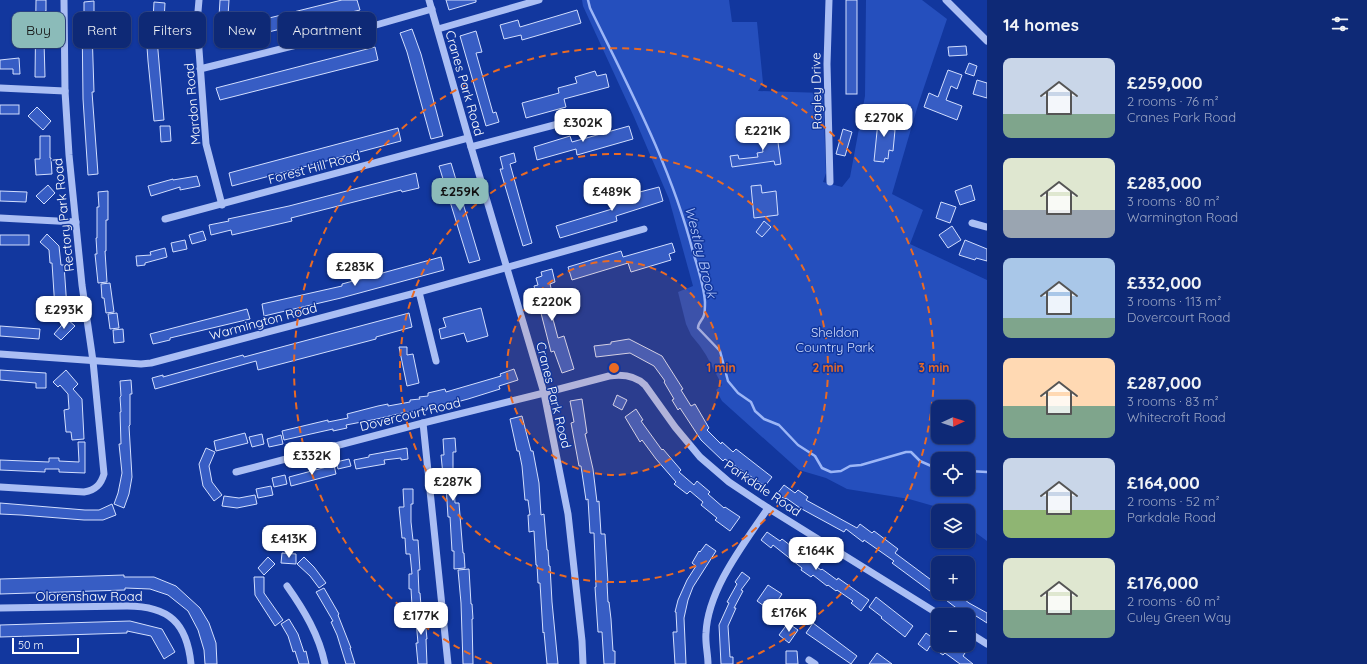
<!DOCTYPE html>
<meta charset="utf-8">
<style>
body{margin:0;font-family:Quicksand,sans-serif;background:#17317b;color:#f1f3f6;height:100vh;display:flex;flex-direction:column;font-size:15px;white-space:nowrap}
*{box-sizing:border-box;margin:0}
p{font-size:13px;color:#9ba6c5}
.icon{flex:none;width:22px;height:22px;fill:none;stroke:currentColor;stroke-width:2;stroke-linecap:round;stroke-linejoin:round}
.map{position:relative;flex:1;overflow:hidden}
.side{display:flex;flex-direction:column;background:#0e2976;width:380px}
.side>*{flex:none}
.banner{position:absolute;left:12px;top:12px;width:380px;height:36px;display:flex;gap:8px}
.needle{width:26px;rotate:87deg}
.buttons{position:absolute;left:931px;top:400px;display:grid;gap:8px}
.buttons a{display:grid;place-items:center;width:44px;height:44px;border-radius:8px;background:#0e2976;box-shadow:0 1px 3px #0004,0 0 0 1px #2e4588;font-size:20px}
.scale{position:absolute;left:12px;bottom:10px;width:67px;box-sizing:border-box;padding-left:4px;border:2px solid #fff;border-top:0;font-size:11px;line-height:14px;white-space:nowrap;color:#fff;-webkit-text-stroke:3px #12379e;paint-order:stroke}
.price{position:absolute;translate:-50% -34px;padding:0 9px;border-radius:8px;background:#fff;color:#222;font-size:13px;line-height:26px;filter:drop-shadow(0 1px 2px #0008)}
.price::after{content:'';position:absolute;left:50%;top:24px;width:12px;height:9px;margin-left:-6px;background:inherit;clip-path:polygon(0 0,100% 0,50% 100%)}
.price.active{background:#8bbbb9;color:#111}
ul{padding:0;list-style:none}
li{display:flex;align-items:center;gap:12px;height:100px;padding:0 16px}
li span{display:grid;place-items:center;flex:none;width:112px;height:80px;border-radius:8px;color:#555}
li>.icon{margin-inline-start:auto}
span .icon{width:48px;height:48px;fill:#fffc;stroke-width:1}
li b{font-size:17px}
h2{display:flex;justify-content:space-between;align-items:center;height:48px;padding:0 16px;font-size:17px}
.tag{padding:0 14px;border-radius:8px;background:#0e2976;box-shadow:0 1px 3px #0004,0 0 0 1px #2e4588;font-size:14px;line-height:36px}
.tag.active{background:#8bbbb9;color:#111}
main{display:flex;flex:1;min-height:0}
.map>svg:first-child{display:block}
.green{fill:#254fbd;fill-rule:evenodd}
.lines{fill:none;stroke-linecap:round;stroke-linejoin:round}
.stream{stroke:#9cb6f7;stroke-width:2.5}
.building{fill:#375dc4;stroke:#d2defe}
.minor{stroke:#aabef4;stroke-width:7}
.ring{fill:none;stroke:#ea6a24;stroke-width:2;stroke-dasharray:7 5}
.labels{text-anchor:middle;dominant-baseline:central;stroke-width:3;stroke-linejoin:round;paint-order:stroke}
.street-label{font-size:13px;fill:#fff;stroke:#12379e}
.park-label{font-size:13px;fill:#d2defe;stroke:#12379e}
.water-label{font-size:14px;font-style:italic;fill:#b6cafb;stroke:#12379e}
.centre{fill:#ea6a24;stroke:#12379e;stroke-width:2}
.ring-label{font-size:12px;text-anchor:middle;font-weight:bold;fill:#ea6a24;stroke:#12379e;stroke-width:3;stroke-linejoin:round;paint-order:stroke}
</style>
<main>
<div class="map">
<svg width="987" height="664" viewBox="0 0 987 664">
<rect width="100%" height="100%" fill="#12379e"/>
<path class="green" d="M582 0H729L732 22H757L763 83 758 91 823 93 826 173 823 182 842 187 850 177 865 96 866 0H922L947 19 918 105 892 194 923 210 910 244 987 280V541L968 527V511H947L944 509 909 499 847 489 826 478 799 470 722 401 716 390 722 385 706 355 700 346 691 335 686 324 678 292 693 286 669 199 634 117 583 6ZM938 407H968V437H938ZM938 459H968V489H938Z"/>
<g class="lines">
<g class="stream">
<path d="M588 0 590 8C629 88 671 166 693 252 698 268 704 286 705 302 705 306 705 311 704 315 703 320 698 322 698 328L720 351 728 381 738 393 751 402 755 411 764 419 779 425 798 445 815 456 822 468 831 472 841 471 850 466 861 465 906 452H911L920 461 938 469"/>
<polyline points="968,471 987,472"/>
</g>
</g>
<g class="building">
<polygon points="36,0 46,0 46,11 45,11 45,25 44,25 45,41 44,41 45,77 35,77"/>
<polygon points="220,0 229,0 227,32 231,45 221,47 218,34"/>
<polygon points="342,0 357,0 360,10 260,34 257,21"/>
<polygon points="446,0 476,0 476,2 449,10"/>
<rect x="846" y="0" width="11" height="94"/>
<polygon points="94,1 94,13 92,13 92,30 94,92 92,92 98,174 88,175 83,99 82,16 84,16 84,2"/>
<polygon points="154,2 165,3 164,21 153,20"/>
<polygon points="577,10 581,23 522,40 521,35 504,39 500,25 518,20 520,27"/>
<polygon points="158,24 159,39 157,39 164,120 154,121 148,61 147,47 149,47 148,25"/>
<polygon points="412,29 421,54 443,136 431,139 407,52 400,33"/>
<polygon points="476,31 482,52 476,53 493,113 496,112 499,122 486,126 460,36"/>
<polygon points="966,46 967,55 949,56 948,47"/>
<polygon points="375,47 378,60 220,100 216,88"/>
<polygon points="19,58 20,74 13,74 13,69 0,69 0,60"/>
<polygon points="969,63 977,66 974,76 965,73"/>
<polygon points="948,70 962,75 957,89 951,86 946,100 962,106 957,120 924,107 929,93 938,97"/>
<polygon points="595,71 597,76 606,74 609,87 564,99 566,107 526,118 522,103 559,93 558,88 577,83 575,77"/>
<polygon points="977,80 987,83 987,98 973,94"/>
<rect x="0" y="105" width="19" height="9"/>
<polygon points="37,107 51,121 43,130 28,116"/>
<polygon points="879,112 890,113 889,129 895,130 893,151 889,150 888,159 885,158 884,162 874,161"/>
<polygon points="160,126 170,126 171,141 161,142"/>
<polygon points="629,126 633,139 577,155 576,149 537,160 534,147 570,136 572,142"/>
<polygon points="398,128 401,141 232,186 229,173"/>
<polygon points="776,128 781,164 775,165 774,161 732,167 730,156 738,155 739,159 758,157 757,153 763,152 759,130"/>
<polygon points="843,129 852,132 845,156 836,154"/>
<polygon points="40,136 50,136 50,158 51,158 52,174 36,175 35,159 40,159"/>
<polygon points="514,153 516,162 510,164 532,243 523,246 500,169 503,169 500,157"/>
<polygon points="451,163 480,260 469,263 439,166"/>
<polygon points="416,173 419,188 402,192 401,190 291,218 292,221 232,235 231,230 211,235 209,225 229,221 228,219 289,206"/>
<polygon points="197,176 200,186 180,190 180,187 151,196 148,186 173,179 173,180"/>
<polygon points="48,185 55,193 44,204 36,196"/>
<polygon points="761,185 762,193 776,191 778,215 754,218 751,186"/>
<polygon points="971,185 975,200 960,205 955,191"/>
<polygon points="659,187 663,201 616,216 617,221 560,238 556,226 612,209 609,200"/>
<polygon points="0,191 27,192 26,202 0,201"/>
<polygon points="108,191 108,220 106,220 106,251 105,251 107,282 98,283 95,254 97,254 96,238 97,238 97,207 99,207 98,192"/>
<polygon points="941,202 956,207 950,223 936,218"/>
<polygon points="764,221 771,227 762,237 756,232"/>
<polygon points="952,226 961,240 948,248 939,235"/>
<polygon points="203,231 206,240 192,244 189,235"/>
<polygon points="47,234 59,246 61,265 64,265 67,308 55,309 52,263 50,263 49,250 40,242"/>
<rect x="0" y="235" width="29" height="10"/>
<polygon points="185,240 187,249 173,252 171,243"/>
<polygon points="965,240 987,249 987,261 976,258 975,260 959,255"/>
<polygon points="672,243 675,252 669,254 671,260 631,272 628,263 572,280 568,267 621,251 623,257"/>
<polygon points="165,248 167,257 145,263 145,265 137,266 136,256 151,255 150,252"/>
<polygon points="441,257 444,270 341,298 264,316 262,304 342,286 342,284"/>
<polygon points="552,269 555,282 550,284 552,292 546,293 558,338 564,336 574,369 562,373 554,351 551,352 534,286 538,285 536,278 542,276 541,272"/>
<polygon points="110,283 114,312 106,313 104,298 102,298 101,284"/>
<polygon points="481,308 488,336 467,342 464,333 441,339 439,329 446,327 443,318"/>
<polygon points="247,309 250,319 170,338 170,340 153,344 150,334"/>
<polygon points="117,313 119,328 110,329 108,314"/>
<polygon points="409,313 412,327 376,337 376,339 258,370 256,361 155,389 152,378 163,375 163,377 243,355 244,357"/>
<polygon points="67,319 75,326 61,340 54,334"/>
<polygon points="0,326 40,329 39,339 0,336"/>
<polygon points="123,329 124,342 114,343 113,330"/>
<polygon points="629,339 662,356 683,389 681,390 691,406 695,404 709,428 707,430 721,444 722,442 733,452 736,449 772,477 765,486 725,459 723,461 701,440 680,408 678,410 672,400 674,399 664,382 665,381 654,366 630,353 596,357 594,346 611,344 611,342"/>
<polygon points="399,347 407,347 407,355 413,354 419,383 407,386"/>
<polygon points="514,369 518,380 499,386 500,389 468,399 442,406 427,408 427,410 402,413 377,419 346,425 347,428 333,431 333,429 284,440 282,431 328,420 328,422 348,418 347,414 378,406 388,404 388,406 410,402 410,400 420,399 419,397 428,396 428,393 445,389 446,392 501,376 500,374"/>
<polygon points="0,370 46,373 46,388 36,388 36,383 0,380"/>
<polygon points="66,370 78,384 73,389 82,399 84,439 72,440 71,432 66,432 64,410 69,409 68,394 60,385 58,387 53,382"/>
<polygon points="131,380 132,394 130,394 130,425 129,426 132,477 129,494 124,508 114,504 118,493 122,473 119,444 121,444 120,412 121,412 120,397 121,396 120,381"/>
<polygon points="617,395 627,400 622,410 613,405"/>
<polygon points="582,399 587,433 585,434 593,469 597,502 599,501 601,534 605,534 608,583 607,583 608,602 609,602 611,619 613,651 615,651 615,664 604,664 602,632 598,632 595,587 596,587 594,533 590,533 588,499 586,500 581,466 579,466 571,423 574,422 570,401"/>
<polygon points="636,409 643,420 641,421 662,450 663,449 681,470 679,472 694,485 697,481 710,492 708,494 724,508 725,507 740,517 730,531 715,520 717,518 701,505 703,502 690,491 687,494 674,484 676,482 656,459 642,440 640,442 625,417"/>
<polygon points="522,416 531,451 533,451 539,483 541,515 544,514 547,550 548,550 549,566 550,566 552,602 558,664 547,664 544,632 543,633 540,583 538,583 537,565 536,565 534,531 529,532 528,515 530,515 528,500 525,500 522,466 519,451 517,451 510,419"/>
<polygon points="245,433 248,443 216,451 214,441"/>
<polygon points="262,434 264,444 252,447 249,437"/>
<polygon points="281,435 283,444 269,447 267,439"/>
<polygon points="455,438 456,452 453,452 453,470 456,469 456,485 454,485 455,503 459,503 463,553 464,553 465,568 454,569 454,551 452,551 450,517 448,517 446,485 444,485 441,455 444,455 443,439"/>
<polygon points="78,442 85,442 85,473 59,472 59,469 45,469 45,472 0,470 0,460 49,462 49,458 59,458 59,461 79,462"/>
<polygon points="206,448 215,452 209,466 212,482 222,495 214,501 203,486 199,464"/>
<polygon points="407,448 408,459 401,460 401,458 384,460 385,464 356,469 354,460 369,457 369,455"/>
<polygon points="349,459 351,466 338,469 336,462"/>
<polygon points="334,465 336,474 291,486 289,477"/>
<polygon points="285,475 287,484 274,487 272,478"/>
<polygon points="784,485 795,493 798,490 808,497 806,500 857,528 860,524 872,533 874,531 898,549 895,553 938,585 938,593 956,593 969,603 987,613 987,623 976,616 975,617 961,608 959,610 938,594 938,597 892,563 894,561 864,540 863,542 846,529 844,532 800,508 786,498 785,499 777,494"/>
<polygon points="271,486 273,495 258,498 256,489"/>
<polygon points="403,489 413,489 413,504 411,504 411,522 413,540 418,540 420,570 418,570 419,593 420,593 421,606 412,606 411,589 409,589 409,574 412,574 410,554 406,554 405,538 402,538 399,507 404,507"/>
<polygon points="255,495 257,504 237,508 222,506 224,496 239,498"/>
<polygon points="0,503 85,510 99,510 112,504 116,515 103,520 84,520 21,515 0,514"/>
<polygon points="767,532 780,541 782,539 795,549 797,547 807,555 804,558 821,570 822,569 837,580 838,578 869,600 861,611 851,603 853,601 837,590 836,591 828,585 827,586 813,575 811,577 801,570 802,568 773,545 771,548 761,540"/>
<polygon points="706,544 716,551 693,587 688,600 684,618 686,664 675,664 673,632 677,632 676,612 675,612 678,600 687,580 696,566 692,563 699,551 700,552"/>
<polygon points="282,553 296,554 296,564 281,563"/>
<polygon points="268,557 275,564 264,575 258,568"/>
<polygon points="304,557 314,567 326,583 319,588 310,576 297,564"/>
<polygon points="469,569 471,604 472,604 473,619 472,619 473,664 463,664 461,603 458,570"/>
<polygon points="742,572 750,578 741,590 743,591 734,608 736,608 728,626 730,657 733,657 733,664 721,664 719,625 729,603 727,602 737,584 735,582"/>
<polygon points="124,575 124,577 154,577 176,586 200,608 209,623 216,643 217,664 205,664 204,650 198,630 188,611 168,595 150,589 125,588 125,590 0,594 0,579"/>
<polygon points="254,577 264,577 264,593 283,620 275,626 255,595"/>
<polygon points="768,585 782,594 771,611 757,601"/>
<polygon points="324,588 339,614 338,615 351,648 350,648 355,664 346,664 337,635 331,622 333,621 316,592"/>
<polygon points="876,597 913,626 905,637 881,618 882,617 869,607"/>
<polygon points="424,608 427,639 426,639 427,664 418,664 416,643 418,643 415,609"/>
<polygon points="289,619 298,634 304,652 306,651 309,664 299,664 295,651 293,652 288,636 281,624"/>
<polygon points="130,621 162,629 175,652 164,659 151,636 127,631 127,633 0,637 0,625"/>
<polygon points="788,623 798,630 789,643 779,635"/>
<polygon points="813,623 857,656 851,664 806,633"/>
<polygon points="926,633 938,642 938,645 951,645 949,647 952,649 955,646 965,653 963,656 973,664 960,664 945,653 943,655 930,646 927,651 918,644"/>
<polygon points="786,651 797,651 798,664 786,664"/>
<polygon points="877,653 892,664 869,664"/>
</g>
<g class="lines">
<g class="minor">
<polyline points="199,0 197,23 206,144 222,205"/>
<polyline points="429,0 471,147 544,393 568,514 582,641 583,664"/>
<polyline points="829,0 827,64 830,182"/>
<polyline points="946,0 987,41"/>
<polyline points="438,29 539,0"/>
<polyline points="200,69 369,27 432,9"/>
<polyline points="0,88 65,91"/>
<polyline points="471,147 596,114"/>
<polyline points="0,218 76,222"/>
<polyline points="165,219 468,138"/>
<polyline points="972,223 987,227"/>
<polyline points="419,292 436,361"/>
<polyline points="0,354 141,364 151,363 419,292 644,229"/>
<polyline points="423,423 448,664"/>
<path d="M236 472 423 423 544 393 609 376C622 374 635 375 645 385L675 427 700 457 729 482 768 508 940 615"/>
<path d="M0 487 84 492C96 490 101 484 104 474L93 361 82 285 69 155 65 91 64 0"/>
<path d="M287 586C304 610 319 635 325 664"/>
<path d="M0 608 127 606C169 606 187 623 191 664"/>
<polyline points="968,632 987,644"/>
<polyline points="809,660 815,664"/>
<path d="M708 664C708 654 705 643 706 633 708 589 744 544 768 508"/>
</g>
</g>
<circle cx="614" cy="368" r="107" fill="#ea6a24" fill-opacity=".12"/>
<g class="ring">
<circle cx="614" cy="368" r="107"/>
<circle cx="614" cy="368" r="214"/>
<path d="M492 664A320 320 0 1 1 736 664"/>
</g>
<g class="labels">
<g class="street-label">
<text transform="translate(465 83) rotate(74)">Cranes Park Road</text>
<text transform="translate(816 91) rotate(-91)">Ragley Drive</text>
<text transform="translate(192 104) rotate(-95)">Mardon Road</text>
<text transform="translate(314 167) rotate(-15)">Forest Hill Road</text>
<text transform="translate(63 215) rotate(-96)">Rectory Park Road</text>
<text transform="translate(263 321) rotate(-15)">Warmington Road</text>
<text transform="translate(554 395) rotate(76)">Cranes Park Road</text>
<text transform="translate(410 414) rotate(-14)">Dovercourt Road</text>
<text transform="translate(763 488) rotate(34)">Parkdale Road</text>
<text x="89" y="596">Olorenshaw Road</text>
</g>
<g class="park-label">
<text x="835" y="332">Sheldon<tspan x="835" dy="15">Country Park</tspan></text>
</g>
<g class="water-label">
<text transform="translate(701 252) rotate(76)">Westley Brook</text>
</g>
</g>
<circle cx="614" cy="368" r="6" class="centre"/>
<g class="ring-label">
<text x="721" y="372">1 min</text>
<text x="828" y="372">2 min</text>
<text x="934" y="372">3 min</text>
</g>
</svg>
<div class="buttons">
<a><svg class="needle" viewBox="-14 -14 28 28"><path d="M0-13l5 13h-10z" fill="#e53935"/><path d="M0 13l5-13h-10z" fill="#9ba6c5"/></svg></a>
<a><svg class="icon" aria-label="locate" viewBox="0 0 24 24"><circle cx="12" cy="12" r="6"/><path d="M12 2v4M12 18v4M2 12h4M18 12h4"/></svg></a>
<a><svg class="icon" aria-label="layers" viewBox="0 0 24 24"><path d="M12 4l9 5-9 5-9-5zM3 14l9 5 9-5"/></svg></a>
<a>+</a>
<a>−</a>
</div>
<div class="scale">50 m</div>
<b class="price" style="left:884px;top:138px">£270K</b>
<b class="price" style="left:583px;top:143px">£302K</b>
<b class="price" style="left:763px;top:151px">£221K</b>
<b class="price active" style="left:460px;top:212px">£259K</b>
<b class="price" style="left:612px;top:212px">£489K</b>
<b class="price" style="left:355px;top:287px">£283K</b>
<b class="price" style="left:552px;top:322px">£220K</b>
<b class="price" style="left:64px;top:330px">£293K</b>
<b class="price" style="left:312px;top:476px">£332K</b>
<b class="price" style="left:453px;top:502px">£287K</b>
<b class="price" style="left:289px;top:559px">£413K</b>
<b class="price" style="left:816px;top:571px">£164K</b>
<b class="price" style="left:789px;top:633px">£176K</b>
<b class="price" style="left:421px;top:636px">£177K</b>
<div class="banner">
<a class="tag active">Buy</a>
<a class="tag">Rent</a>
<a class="tag">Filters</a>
<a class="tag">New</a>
<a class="tag">Apartment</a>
</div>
</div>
<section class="side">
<h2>14 homes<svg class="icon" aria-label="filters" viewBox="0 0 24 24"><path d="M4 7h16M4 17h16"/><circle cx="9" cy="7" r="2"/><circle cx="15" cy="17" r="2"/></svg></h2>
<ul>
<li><span style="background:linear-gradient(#c9d6e8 70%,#7fa58c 0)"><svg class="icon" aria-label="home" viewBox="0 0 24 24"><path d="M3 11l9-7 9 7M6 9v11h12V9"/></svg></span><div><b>£259,000</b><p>2 rooms · 76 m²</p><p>Cranes Park Road</p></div></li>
<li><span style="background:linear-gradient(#dfe7d0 65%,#9aa5b1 0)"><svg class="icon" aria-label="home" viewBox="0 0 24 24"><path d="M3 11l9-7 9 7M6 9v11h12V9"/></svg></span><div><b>£283,000</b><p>3 rooms · 80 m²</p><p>Warmington Road</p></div></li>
<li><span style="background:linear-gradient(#a9c7e8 75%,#7fa58c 0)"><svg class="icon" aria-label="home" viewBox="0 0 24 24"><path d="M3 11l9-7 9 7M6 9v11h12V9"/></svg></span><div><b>£332,000</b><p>3 rooms · 113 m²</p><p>Dovercourt Road</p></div></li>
<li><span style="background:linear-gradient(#ffd9b3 60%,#7fa58c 0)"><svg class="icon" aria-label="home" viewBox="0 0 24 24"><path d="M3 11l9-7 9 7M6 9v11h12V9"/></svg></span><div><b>£287,000</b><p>3 rooms · 83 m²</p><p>Whitecroft Road</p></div></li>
<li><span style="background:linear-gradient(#c9d6e8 65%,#8fb573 0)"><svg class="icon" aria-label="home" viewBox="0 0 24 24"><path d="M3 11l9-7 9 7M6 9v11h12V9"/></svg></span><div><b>£164,000</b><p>2 rooms · 52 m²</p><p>Parkdale Road</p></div></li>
<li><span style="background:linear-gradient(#dfe7d0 65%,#7fa58c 0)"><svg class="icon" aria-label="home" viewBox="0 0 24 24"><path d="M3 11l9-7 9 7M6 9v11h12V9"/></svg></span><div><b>£176,000</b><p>2 rooms · 60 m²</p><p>Culey Green Way</p></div></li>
</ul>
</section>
</main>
